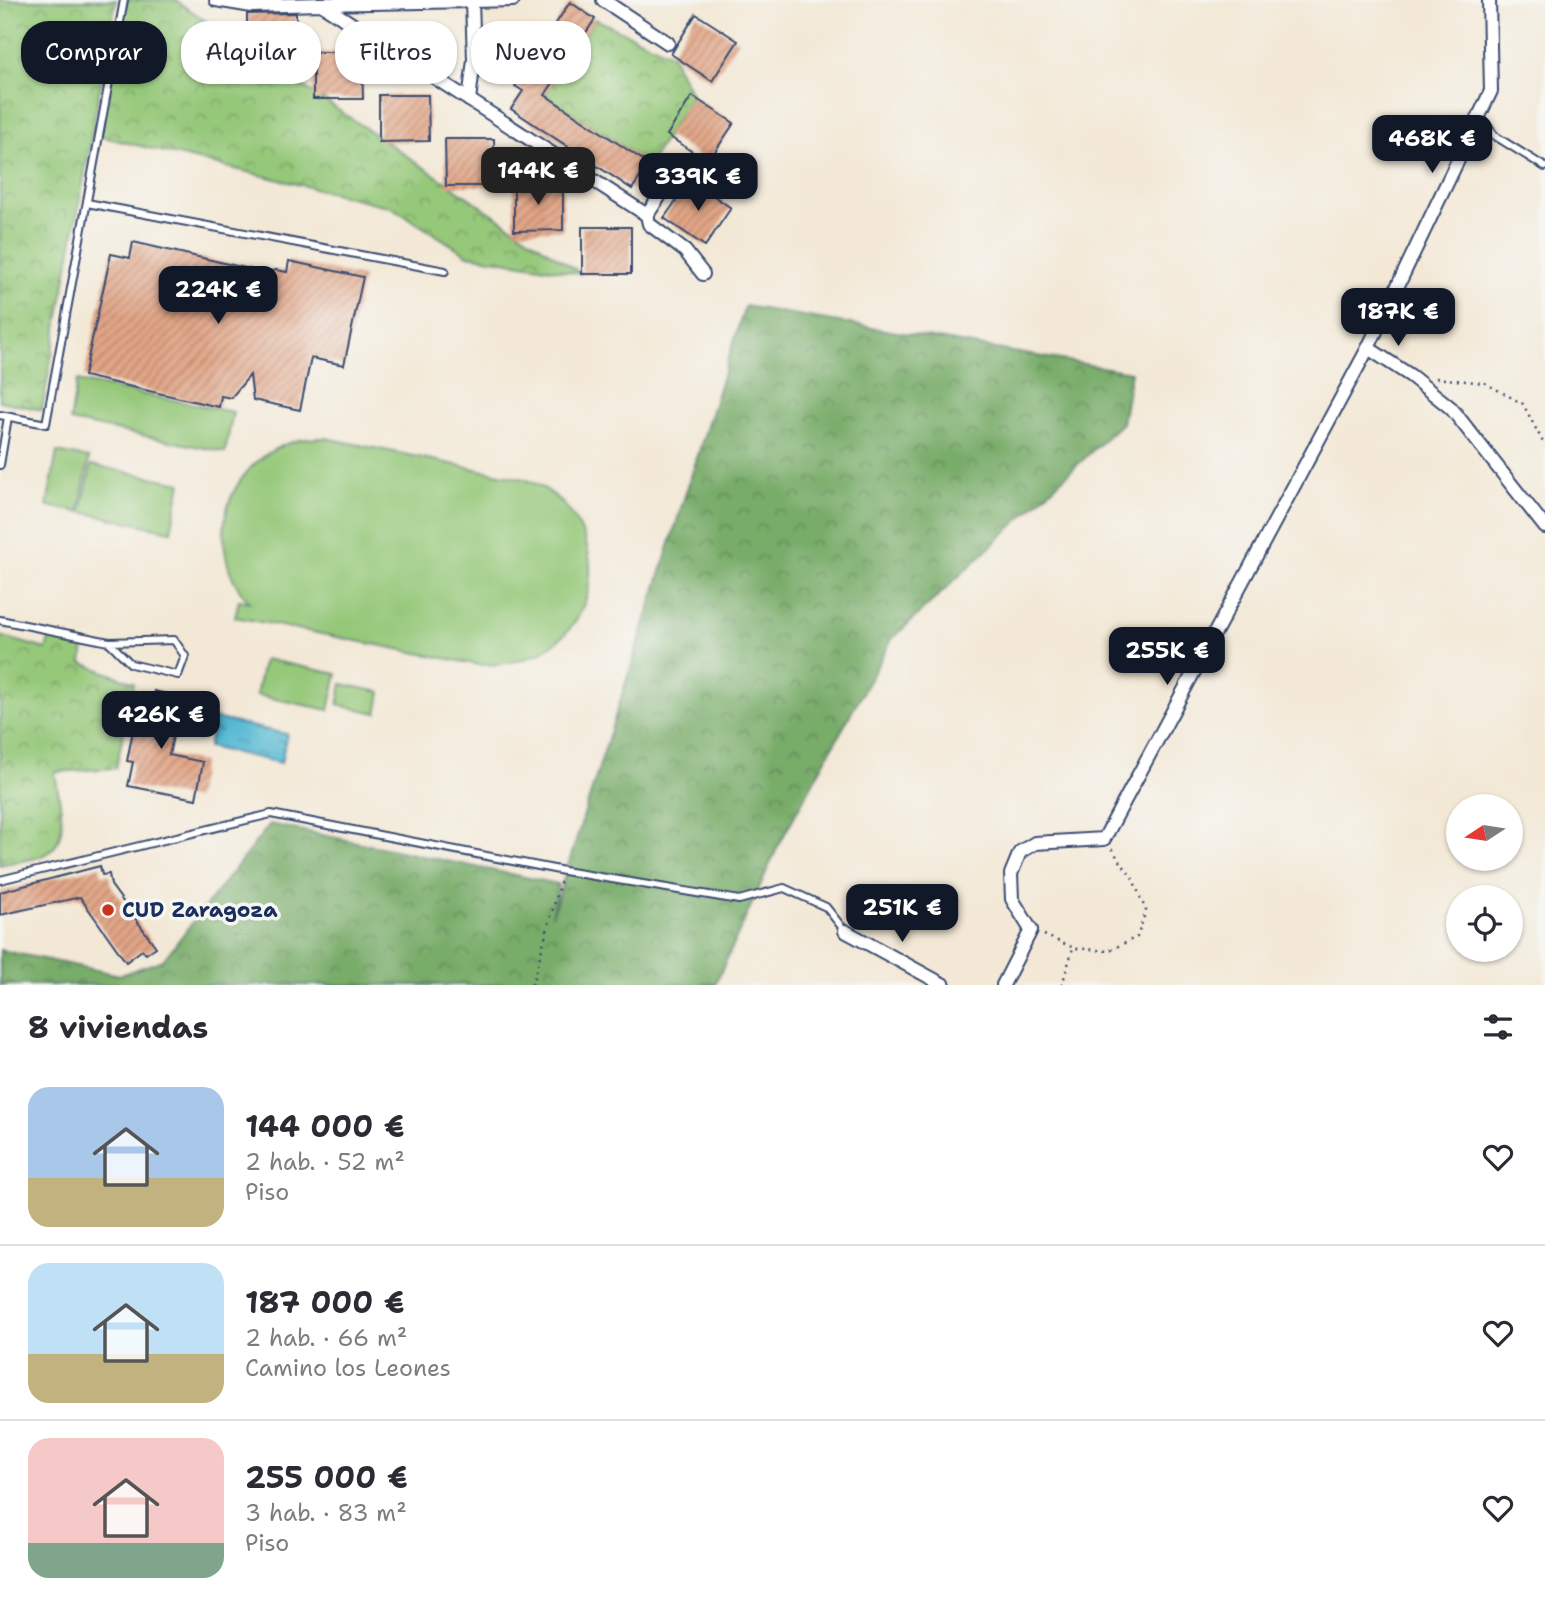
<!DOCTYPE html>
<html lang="es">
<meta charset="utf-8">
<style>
body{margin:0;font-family:"Shantell Sans",sans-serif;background:#f2f2f3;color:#2b2b33;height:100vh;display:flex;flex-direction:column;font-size:26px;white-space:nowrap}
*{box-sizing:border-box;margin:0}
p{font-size:23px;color:#7c7c81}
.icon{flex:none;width:38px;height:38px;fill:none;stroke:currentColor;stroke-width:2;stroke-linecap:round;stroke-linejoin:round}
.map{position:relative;height:985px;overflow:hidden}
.details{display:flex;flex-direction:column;background:#fff;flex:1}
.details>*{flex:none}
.guide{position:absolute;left:21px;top:21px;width:700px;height:63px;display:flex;gap:14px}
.needle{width:46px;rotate:258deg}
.buttons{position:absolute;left:1446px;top:794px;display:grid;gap:14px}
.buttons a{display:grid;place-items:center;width:77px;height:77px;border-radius:50%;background:#fff;box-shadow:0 2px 5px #0004;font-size:35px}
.price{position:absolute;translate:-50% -60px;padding:0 16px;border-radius:14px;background:#111827;color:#fff;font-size:23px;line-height:46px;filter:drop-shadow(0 2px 4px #0008)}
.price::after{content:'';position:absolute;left:50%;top:42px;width:21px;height:16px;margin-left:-10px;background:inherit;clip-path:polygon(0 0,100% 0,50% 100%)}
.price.current{background:#222;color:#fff}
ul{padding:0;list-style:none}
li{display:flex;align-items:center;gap:21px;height:175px;padding:0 28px}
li+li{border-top:2px solid #e1e1e2}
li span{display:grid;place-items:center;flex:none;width:196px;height:140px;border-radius:21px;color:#555}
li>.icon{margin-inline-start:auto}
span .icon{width:84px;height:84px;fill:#fffc;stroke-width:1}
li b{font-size:30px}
h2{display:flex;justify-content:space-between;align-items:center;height:84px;padding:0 28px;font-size:30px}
.pill{padding:0 24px;border-radius:28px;background:#fff;box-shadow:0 2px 5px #0004;font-size:24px;line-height:63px}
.pill.current{background:#111827;color:#fff}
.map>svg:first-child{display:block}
.forest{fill:url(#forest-crowns);stroke:#4a6e64;stroke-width:2}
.park{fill:url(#park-crowns);stroke:#587c6c;stroke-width:2}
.pitch{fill:#95c879;stroke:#587c6c;stroke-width:2}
.water{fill:url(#water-ripples);stroke:#367398;stroke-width:2}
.building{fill:url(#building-hatch)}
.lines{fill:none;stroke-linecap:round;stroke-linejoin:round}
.lane-casing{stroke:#3b4b70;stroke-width:10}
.street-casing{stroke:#3b4b70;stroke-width:16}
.path{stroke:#3b4b70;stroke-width:2.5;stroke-dasharray:2 5;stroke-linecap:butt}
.lane{stroke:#fff;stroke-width:6}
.street{stroke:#fff;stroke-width:12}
.poi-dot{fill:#c8321e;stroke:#f6f6f2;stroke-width:2.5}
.labels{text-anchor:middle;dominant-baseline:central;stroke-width:7;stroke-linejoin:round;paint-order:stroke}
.poi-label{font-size:21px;font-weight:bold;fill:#1b2f5e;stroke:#f6f6f2;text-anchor:start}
</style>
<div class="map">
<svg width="1545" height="985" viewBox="0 0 1545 985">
<defs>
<pattern id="forest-crowns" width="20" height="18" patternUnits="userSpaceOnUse" patternTransform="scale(1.75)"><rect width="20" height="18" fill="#78ac69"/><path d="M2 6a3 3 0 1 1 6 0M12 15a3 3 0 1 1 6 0" fill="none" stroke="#628c5a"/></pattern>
<pattern id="park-crowns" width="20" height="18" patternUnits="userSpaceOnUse" patternTransform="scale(1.75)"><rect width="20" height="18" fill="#95c879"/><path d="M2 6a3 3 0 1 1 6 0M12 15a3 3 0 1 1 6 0" fill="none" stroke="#79a366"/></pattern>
<pattern id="water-ripples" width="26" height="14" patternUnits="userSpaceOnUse" patternTransform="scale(1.75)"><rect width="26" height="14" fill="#52b7d1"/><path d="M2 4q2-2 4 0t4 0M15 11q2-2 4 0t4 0" fill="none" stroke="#4395ad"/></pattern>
<pattern id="building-hatch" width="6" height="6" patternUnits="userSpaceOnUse" patternTransform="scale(1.75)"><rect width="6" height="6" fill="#e2a586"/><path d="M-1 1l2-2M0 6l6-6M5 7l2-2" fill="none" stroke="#b68771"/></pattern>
</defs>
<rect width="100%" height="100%" fill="#f6f6f2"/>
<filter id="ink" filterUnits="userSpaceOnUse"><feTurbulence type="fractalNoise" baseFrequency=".0143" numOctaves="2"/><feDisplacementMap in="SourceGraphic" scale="14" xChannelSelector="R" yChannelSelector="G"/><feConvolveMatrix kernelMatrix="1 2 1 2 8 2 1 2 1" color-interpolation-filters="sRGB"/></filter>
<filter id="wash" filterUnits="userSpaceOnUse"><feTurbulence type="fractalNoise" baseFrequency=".00686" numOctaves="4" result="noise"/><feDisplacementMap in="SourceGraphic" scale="28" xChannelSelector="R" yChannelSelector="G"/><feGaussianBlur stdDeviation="1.57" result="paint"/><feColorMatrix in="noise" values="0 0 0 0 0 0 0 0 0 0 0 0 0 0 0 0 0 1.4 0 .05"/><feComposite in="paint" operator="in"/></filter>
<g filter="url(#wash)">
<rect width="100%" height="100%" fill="#f3e8d6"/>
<polygon class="forest" points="745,306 1131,372 1122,423 892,639 779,844 715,985 0,985 0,950 120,975 163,960 270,824 558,884 552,916"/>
<g class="park">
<polygon points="0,0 116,0 42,410 0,401"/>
<polygon points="124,0 175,0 582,274 468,255 391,207 99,136"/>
<polygon points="595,19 671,54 692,96 649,164 545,95"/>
<path d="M0 636 46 649 50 636 84 644 82 663 134 683 116 768 55 772C58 799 75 846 39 857 26 861 13 862 0 865Z"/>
</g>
<g class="pitch">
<polygon points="77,381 233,412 225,452 70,421"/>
<path d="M326 438 524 479C594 503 615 595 555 643 534 660 505 665 479 665L235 617 239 600 249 602C232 583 225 563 224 538 222 492 254 451 299 440 308 438 317 438 326 438Z"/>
<polygon points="57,452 89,458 79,512 47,506"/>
<polygon points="91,465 181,483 171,531 81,512"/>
<polygon points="264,659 337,674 329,710 256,695"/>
<polygon points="342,684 381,692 377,713 338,705"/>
</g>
<polygon class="water" points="214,718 287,734 281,763 208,747"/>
<g id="blocks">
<g class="building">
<polygon points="570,2 595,19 545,95 649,164 632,189 511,109 523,91 515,86"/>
<polygon points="296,13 296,54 247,55 247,14"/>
<polygon points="696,14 738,41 712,81 671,54"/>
<polygon points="313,52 362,52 363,99 313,99"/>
<polygon points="379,95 428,95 429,141 379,142"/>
<polygon points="692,96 734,123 708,162 667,135"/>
<polygon points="445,139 494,139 495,186 446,186"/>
<polygon points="691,180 731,208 705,246 664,218"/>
<polygon points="514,184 563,184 563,230 514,231"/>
<rect x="582" y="227" width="49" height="47"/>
<polygon points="133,242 250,269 259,274 276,270 287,272 289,261 363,277 344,365 311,358 300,410 253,400 250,375 231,398 221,396 219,407 84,376 111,254 130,258"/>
<polygon points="154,691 181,697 169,755 203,762 196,799 128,786 133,762 127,761 139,700 152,702"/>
<polygon points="100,866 102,875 109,874 111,885 156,947 146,954 142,950 126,962 80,897 0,915 0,892"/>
</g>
</g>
</g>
<g filter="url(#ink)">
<use href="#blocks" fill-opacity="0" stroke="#3b4b70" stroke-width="2"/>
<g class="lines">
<defs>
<g id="lane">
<polyline points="1479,115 1495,136 1545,167"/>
<polyline points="87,203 445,271"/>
<polyline points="0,415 46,424 124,0"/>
<polyline points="0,465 8,417"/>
<polyline points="0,620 109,642 174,640 185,656 178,675 131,664 109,642"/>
<polyline points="0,880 271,814 564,871 739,900 784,888 826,907 845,931"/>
</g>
<g id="street">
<polyline points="216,0 252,6 321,4 647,215 665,188"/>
<polyline points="603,0 668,43"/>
<polyline points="472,1 513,0"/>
<polyline points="321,4 472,1 474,60 469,100"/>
<polyline points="647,215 649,224 685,251 703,274"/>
<polyline points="1368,348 1411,376 1451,408 1545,527"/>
<polyline points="845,931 944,985"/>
<polyline points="1003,985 1031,930 1012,899 1011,874 1020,852 1035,843 1104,839 1368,348 1491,91 1489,0"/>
</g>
</defs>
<use href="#lane" class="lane-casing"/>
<use href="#street" class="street-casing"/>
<g class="path">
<polyline points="1436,378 1485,383 1523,404 1545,446"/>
<polyline points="1044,935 1074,948 1108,951 1137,937 1146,911 1133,879 1111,848"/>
<polyline points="532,985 561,880"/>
<polyline points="1062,985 1073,948"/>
</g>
<use href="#lane" class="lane"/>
<use href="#street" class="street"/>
</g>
</g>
<circle class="poi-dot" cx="108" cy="910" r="7"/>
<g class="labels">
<g class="poi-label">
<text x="122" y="910">CUD Zaragoza</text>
</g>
</g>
</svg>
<div class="buttons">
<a><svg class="needle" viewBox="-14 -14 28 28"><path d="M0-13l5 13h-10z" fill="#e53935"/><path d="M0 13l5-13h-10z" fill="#7c7c81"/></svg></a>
<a><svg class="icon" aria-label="locate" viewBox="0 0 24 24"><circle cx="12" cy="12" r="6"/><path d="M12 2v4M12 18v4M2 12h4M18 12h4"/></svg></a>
</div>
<b class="price" style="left:1432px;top:175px">468K €</b>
<b class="price current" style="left:538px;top:207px">144K €</b>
<b class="price" style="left:698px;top:213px">339K €</b>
<b class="price" style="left:218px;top:326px">224K €</b>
<b class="price" style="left:1398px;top:348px">187K €</b>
<b class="price" style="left:1167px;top:687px">255K €</b>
<b class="price" style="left:161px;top:751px">426K €</b>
<b class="price" style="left:902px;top:944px">251K €</b>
<div class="guide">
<a class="pill current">Comprar</a>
<a class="pill">Alquilar</a>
<a class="pill">Filtros</a>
<a class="pill">Nuevo</a>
</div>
</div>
<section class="details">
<h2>8 viviendas<svg class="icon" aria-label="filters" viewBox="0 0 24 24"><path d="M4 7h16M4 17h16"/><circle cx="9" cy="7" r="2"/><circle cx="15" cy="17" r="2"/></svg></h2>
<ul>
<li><span style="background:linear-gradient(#a9c7e8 65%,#c2b280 0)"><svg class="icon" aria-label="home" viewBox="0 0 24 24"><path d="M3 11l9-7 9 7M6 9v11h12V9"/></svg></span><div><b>144 000 €</b><p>2 hab. · 52 m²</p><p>Piso</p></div><svg class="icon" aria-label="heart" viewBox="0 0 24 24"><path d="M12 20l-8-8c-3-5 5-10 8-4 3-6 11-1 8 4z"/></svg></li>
<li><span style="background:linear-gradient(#bfe0f5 65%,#c2b280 0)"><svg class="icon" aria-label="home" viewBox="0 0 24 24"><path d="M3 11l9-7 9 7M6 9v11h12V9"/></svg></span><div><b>187 000 €</b><p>2 hab. · 66 m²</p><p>Camino los Leones</p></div><svg class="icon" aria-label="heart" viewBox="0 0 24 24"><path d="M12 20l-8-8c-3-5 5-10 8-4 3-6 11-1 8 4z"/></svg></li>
<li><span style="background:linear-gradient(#f6c9c9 75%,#7fa58c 0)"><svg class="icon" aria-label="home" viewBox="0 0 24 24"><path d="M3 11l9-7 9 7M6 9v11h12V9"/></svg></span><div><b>255 000 €</b><p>3 hab. · 83 m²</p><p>Piso</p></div><svg class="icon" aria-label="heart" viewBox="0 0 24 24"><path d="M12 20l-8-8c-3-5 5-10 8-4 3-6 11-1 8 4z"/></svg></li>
</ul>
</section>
